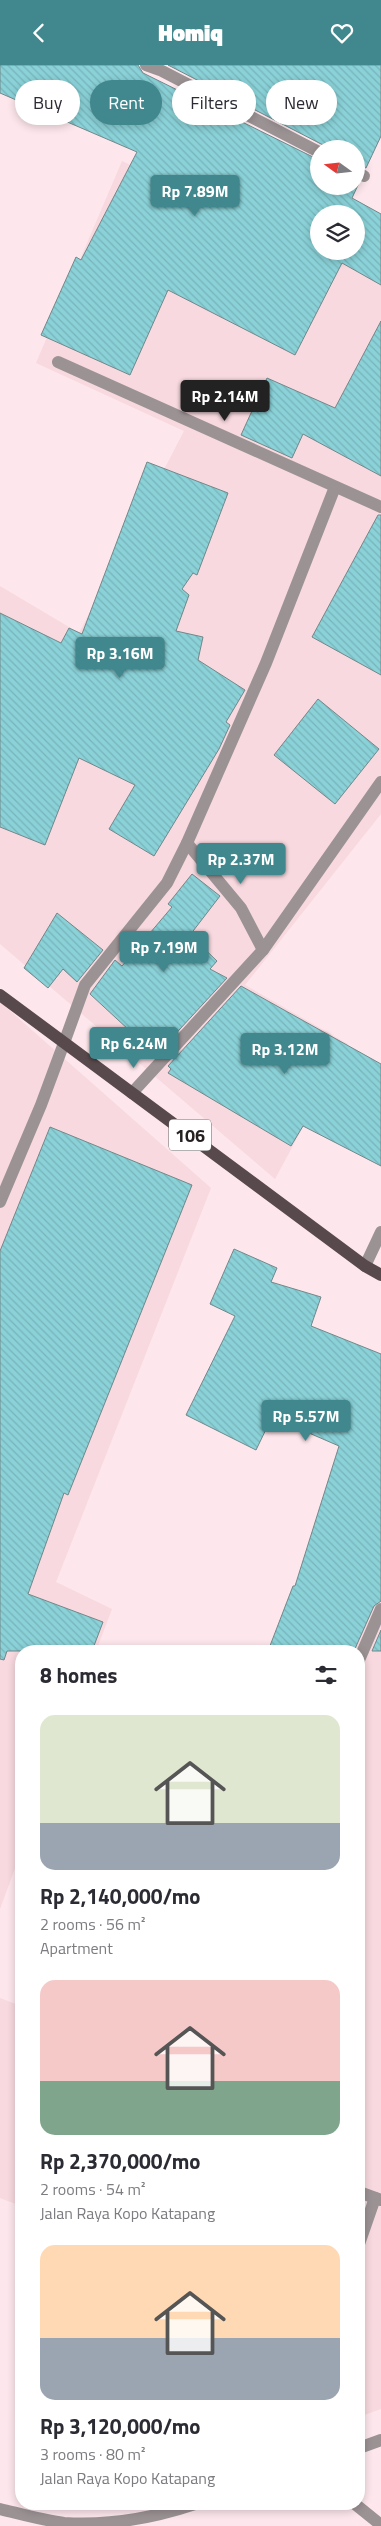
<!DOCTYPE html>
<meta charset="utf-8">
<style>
body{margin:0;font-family:"Titillium Web",sans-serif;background:#f7f7f7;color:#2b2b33;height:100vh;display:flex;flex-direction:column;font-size:19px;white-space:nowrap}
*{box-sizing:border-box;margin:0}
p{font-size:16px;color:#7c7c81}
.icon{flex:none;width:28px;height:28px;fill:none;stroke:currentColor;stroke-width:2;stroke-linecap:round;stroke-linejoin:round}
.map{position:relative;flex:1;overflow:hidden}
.side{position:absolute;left:15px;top:1580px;width:350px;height:865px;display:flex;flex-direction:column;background:#fff;border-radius:20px;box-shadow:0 2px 8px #0003}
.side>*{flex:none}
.banner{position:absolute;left:15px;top:15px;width:351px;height:45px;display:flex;gap:10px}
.needle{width:32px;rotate:285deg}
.buttons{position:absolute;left:310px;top:75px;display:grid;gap:10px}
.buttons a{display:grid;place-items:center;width:55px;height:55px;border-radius:50%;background:#fff;box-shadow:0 2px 8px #0003;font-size:25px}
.price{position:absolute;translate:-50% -42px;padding:0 11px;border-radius:5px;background:#40888e;color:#fff;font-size:16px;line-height:32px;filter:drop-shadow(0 1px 2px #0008)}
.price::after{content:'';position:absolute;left:50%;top:30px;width:15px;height:11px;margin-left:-8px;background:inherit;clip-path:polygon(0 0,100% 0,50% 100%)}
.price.current{background:#222;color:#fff}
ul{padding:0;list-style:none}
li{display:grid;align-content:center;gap:10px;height:265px;padding:0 25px}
li span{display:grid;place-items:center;height:155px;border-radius:15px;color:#555}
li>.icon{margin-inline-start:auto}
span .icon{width:90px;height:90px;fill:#fffc;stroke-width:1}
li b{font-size:21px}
h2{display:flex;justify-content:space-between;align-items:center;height:60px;padding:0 25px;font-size:21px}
.chip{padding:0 18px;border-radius:22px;background:#fff;box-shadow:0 2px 8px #0003;font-size:18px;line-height:45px}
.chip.current{background:#40888e;color:#fff}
header{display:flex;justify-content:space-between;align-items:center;height:65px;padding:0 25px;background:#40888e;color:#fff;font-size:22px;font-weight:800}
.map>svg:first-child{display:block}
.built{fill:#f7d9df}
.building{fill:url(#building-back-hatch);stroke:#728789;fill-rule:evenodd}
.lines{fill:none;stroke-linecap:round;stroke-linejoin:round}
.service{stroke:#9b9294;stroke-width:12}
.minor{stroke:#9b9294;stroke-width:12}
.tertiary{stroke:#9b9294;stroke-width:12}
.primary{stroke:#58494c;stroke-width:12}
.labels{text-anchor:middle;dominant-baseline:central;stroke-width:4;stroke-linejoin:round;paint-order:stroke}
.shield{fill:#fff;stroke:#676263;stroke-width:1}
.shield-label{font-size:18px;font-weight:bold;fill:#261f20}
</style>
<header><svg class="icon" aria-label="back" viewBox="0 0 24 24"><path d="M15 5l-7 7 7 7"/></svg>Homiq<svg class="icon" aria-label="heart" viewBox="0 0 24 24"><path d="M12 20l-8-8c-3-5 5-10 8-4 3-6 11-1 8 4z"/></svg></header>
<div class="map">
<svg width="381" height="2461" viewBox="0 0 381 2461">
<defs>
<pattern id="building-back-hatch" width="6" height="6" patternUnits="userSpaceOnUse" patternTransform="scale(1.25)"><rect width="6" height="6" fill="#8ad2d8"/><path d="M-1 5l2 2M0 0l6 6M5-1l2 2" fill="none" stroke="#77b4b9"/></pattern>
</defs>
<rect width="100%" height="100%" fill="#fde7ec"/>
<g class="built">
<polygon points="122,96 381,217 381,749 245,920 348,979 275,1114 0,879 0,521 79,568 184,366 36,298"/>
<polygon points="0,937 211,1123 56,1517 112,1544 96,1586 21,1586 21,1787 0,1844"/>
<polygon points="347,1398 381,1409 381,2344 359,2352 359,1586 274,1586"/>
<polygon points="0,1933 21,1941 21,2141 0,2133"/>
</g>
<g class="building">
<path d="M0 0H138L143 8 319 95V121H356V116L359 118 352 133 381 149V220L342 198 295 290 168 225 130 310 41 270 76 192 81 195 137 87 0 28ZM319 149H356V186H319Z"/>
<polygon points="168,0 381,0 381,71 366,103 356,99 356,84 326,84 323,80"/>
<polygon points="381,256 381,411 303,369 292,393 241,370 267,313 335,343"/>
<polygon points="147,397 228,428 197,510 193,508 182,524 189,530 176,566 203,572 198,595 245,625 226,657 230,660 219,684 154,791 109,764 135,720 79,693 45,780 0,762 0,548 61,578 69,563 82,569"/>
<polygon points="378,450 381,450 381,610 312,572"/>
<polygon points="318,634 379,684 335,739 274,690"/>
<polygon points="192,809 220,831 190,870 217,896 210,904 227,913 156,990 90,929 115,895 122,901 172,842 168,839"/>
<polygon points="57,848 103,885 77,917 63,904 48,923 24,903"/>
<polygon points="241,921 381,999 381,1101 303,1061 291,1081 168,1008 171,1004 168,1001"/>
<polygon points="50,1062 192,1120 68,1430 64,1428 28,1529 103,1557 92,1586 7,1586 4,1595 0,1594 0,1186"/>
<polygon points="234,1184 277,1203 271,1217 321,1232 311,1261 381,1289 381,1536 374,1541 354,1586 268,1586 293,1521 295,1521 339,1381 272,1352 256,1385 186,1350 235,1251 210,1239"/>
<polygon points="381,1565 381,1586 372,1586"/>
</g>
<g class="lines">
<g class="service">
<polyline points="0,1137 41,1040 64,978"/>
<polyline points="359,1595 381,1544"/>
<polyline points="359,2127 381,2135"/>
<polyline points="359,2179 375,2133"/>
</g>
<g class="minor">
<polyline points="146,0 160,5 319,87"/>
<polyline points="356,107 364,111"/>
<polyline points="58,297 381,442"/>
<polyline points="187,778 241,843 263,885"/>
<polyline points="64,978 85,920 167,818 187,778 266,598 335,422"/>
<polyline points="132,1028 263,885 381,717"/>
<polyline points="365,1201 381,1167"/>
<polyline points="355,2439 381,2460"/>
</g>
<g class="tertiary">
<polyline points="359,2383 381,2375"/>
<path d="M0 2444C21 2449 42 2455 64 2458 109 2461 153 2453 195 2439"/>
</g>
<polyline class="primary" points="0,930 365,1201 381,1210"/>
</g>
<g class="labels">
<rect class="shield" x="169" y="1054.5" width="42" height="31" rx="4"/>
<g class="shield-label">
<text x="190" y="1070">106</text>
</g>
</g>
</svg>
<div class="buttons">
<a><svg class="needle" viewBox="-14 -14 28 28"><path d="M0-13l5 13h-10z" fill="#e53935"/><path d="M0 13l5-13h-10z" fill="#7c7c81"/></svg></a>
<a><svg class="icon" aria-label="layers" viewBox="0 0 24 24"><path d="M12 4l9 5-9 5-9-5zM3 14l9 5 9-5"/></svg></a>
</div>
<b class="price" style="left:195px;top:152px">Rp 7.89M</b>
<b class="price current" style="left:225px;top:357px">Rp 2.14M</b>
<b class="price" style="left:120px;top:614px">Rp 3.16M</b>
<b class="price" style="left:241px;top:820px">Rp 2.37M</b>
<b class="price" style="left:164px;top:908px">Rp 7.19M</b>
<b class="price" style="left:134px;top:1004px">Rp 6.24M</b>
<b class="price" style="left:285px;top:1010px">Rp 3.12M</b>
<b class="price" style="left:306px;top:1377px">Rp 5.57M</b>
<div class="banner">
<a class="chip">Buy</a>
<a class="chip current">Rent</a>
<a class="chip">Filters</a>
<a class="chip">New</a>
</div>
<section class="side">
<h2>8 homes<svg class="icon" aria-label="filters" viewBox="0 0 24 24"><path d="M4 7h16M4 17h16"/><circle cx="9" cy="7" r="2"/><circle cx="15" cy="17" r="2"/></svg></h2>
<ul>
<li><span style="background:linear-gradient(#dfe7d0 70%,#9aa5b1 0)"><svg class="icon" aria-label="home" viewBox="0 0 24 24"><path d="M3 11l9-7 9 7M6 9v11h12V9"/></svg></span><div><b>Rp 2,140,000/mo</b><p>2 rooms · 56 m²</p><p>Apartment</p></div></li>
<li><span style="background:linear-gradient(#f6c9c9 65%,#7fa58c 0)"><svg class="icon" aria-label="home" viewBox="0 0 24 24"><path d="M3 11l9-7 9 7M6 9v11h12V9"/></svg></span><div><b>Rp 2,370,000/mo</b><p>2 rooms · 54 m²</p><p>Jalan Raya Kopo Katapang</p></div></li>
<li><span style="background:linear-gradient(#ffd9b3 60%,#9aa5b1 0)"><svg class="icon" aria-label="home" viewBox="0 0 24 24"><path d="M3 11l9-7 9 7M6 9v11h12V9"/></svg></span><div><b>Rp 3,120,000/mo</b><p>3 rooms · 80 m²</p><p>Jalan Raya Kopo Katapang</p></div></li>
</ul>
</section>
</div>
